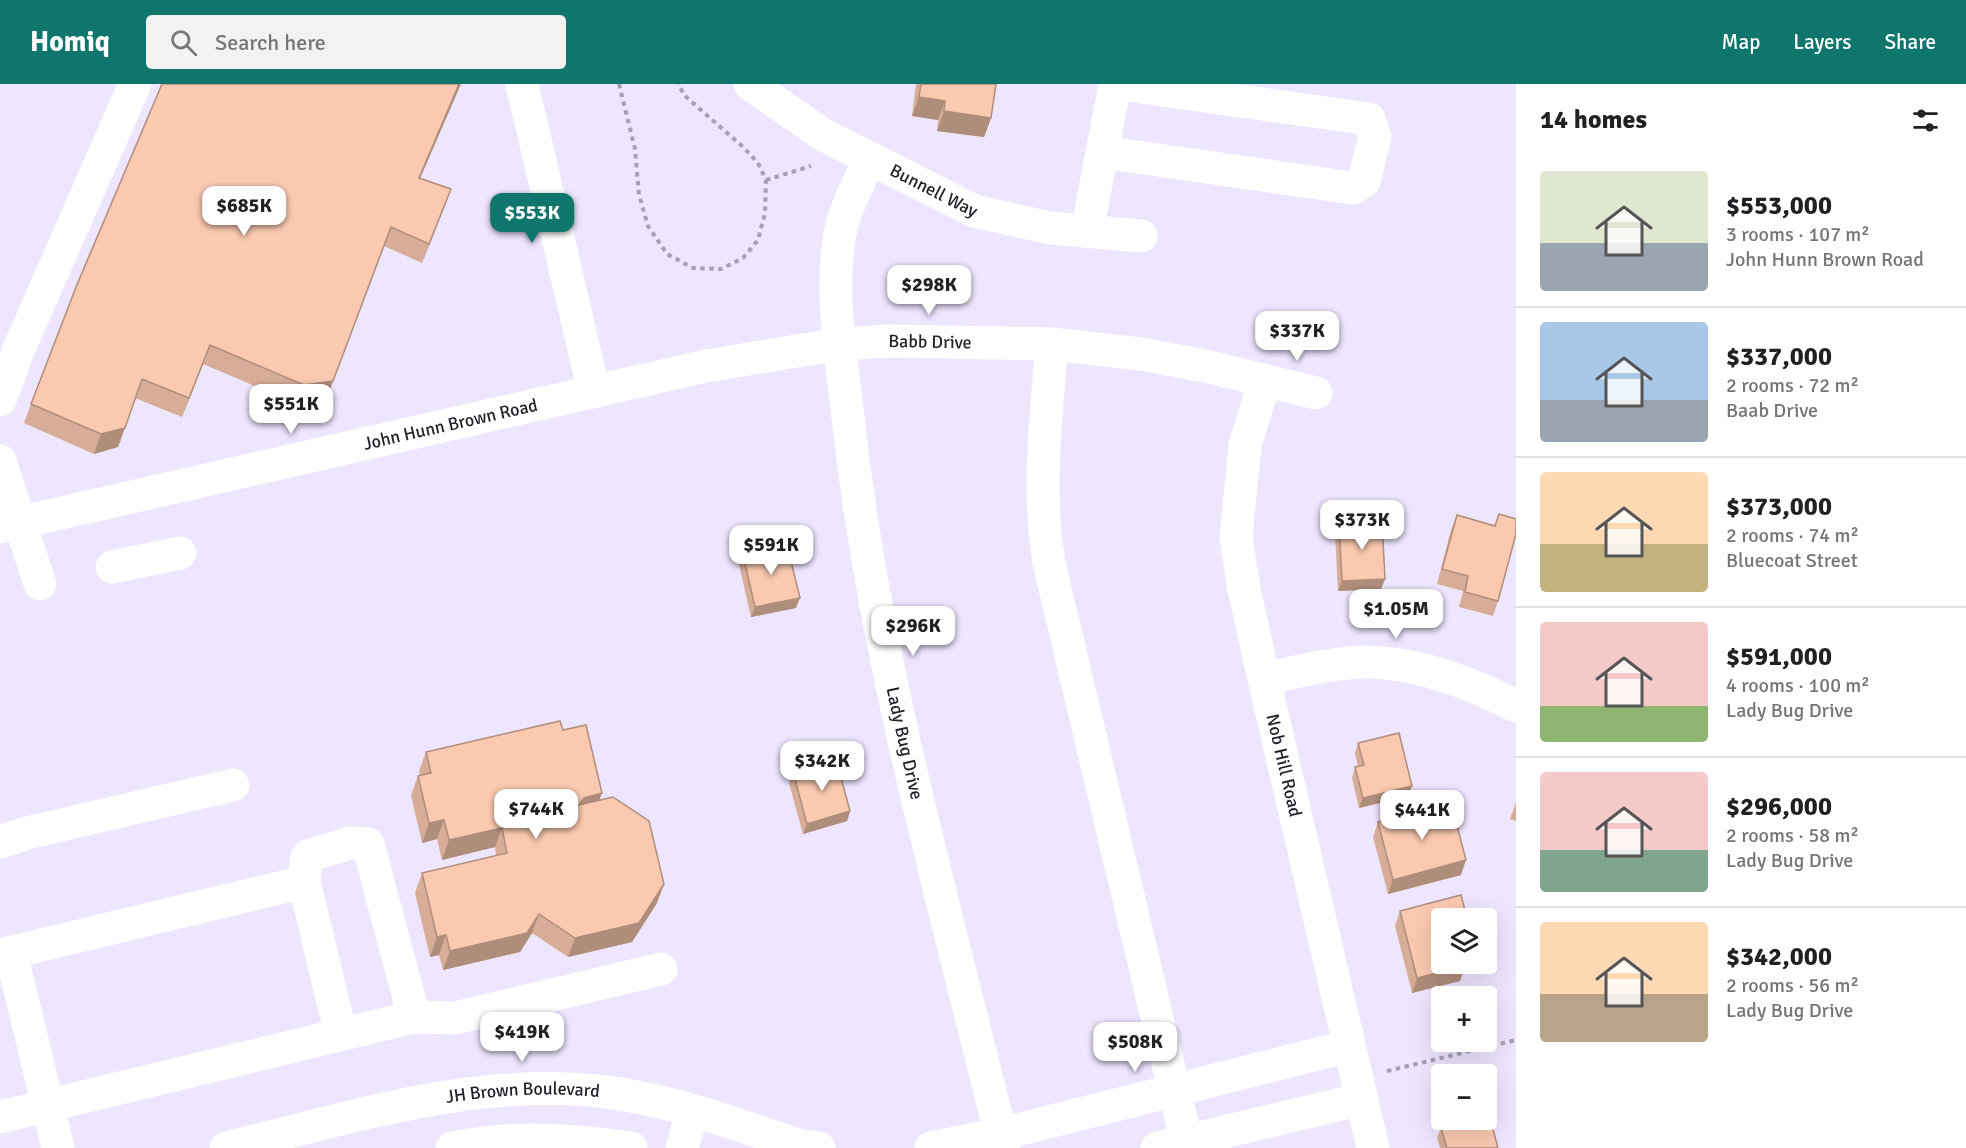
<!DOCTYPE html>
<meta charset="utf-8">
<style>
body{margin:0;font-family:Signika,sans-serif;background:#f2f2f2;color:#202124;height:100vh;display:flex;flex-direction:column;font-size:22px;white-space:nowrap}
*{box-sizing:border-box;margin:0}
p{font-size:20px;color:#757577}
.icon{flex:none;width:33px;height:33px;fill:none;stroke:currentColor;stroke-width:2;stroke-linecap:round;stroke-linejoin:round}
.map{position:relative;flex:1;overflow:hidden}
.sheet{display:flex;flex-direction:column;background:#fff;width:450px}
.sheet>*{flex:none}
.controls{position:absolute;left:1431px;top:824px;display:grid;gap:12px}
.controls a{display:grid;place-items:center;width:66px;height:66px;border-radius:6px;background:#fff;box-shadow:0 6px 24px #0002;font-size:30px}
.price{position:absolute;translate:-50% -51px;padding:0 14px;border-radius:12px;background:#fff;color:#222;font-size:20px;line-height:39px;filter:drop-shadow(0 2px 3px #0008)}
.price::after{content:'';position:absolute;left:50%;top:36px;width:18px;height:14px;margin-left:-9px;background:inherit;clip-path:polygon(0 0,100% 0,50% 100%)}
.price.on{background:#0f766e;color:#fff}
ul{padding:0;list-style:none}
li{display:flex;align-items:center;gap:18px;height:150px;padding:0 24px}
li+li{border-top:2px solid #e0e0e0}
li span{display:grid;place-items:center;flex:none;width:168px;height:120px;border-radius:6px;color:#555}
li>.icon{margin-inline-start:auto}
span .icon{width:72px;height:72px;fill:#fffc;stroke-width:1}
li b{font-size:26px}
h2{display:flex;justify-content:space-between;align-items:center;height:72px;padding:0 24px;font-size:26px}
header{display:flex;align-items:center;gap:36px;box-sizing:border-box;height:84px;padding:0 30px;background:#0f766e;color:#fff}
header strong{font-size:28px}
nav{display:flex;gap:33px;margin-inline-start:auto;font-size:21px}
.search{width:420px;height:54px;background:#f2f2f2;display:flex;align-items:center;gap:15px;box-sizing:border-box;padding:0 21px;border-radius:6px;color:#757577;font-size:22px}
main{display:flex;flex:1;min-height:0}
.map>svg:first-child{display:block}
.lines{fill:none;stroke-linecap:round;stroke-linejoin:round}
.path{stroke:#a7a0b3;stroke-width:4;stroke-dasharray:4.5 4.5;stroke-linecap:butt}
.minor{stroke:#fff;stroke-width:33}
.wall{fill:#d7ad97}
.shaded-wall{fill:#af8d7b}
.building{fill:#fac9b0;stroke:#af8d7b;stroke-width:1.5}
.labels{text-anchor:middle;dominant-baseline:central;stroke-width:4.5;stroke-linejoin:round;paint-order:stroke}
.street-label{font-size:18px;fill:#231f28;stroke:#eee5fe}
</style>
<header>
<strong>Homiq</strong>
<div class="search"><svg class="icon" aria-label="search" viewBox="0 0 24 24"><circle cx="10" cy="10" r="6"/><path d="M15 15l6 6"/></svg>Search here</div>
<nav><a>Map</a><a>Layers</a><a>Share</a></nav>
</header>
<main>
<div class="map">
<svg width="1516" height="1064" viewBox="0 0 1516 1064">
<rect width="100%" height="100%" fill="#eee5fe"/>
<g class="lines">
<g class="path">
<polyline points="619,0 635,65 639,111 648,142 667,170 693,184 721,185 743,174 758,156 765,129 766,96 758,79 742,62 685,12 678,0"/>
<polyline points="766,96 811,82"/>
<polyline points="1387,987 1516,956"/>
</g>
<g class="minor">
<polyline points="522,0 594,308"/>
<path id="s1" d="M750 0 822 50 974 127 1050 144 1141 152"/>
<path id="s2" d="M870 74C861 95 848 118 842 140 828 201 841 271 848 333 875 581 945 822 1004 1064"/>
<polyline points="1087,147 1114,6 1126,1 1369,35 1375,52 1364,97 1353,104 1102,68"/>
<path d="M1052 260C1046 333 1037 406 1049 479L1188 1064"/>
<path id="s3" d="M1265 297 1245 361 1236 454 1244 505 1264 595 1373 1064"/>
<polyline points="0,316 18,267 135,0"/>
<polyline points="0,377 40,500"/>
<path id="s4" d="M0 443 706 282 840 260 889 257 1052 260 1140 270 1205 282 1316 309"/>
<polyline points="112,483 180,469"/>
<path d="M1264 595C1297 588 1333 578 1368 578 1420 579 1470 599 1516 622"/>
<polyline points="0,758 27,749 233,701"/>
<polyline points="304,798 341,950"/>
<polyline points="11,868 58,1064"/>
<polyline points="0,871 304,798 307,772 350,759 368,760 414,933 0,1033"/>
<polyline points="414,933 455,934 661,885"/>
<path id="s5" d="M226 1064C351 1034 476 992 606 1008 672 1016 735 1040 798 1061L819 1064"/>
<path d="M452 1064C512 1052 571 1055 631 1064"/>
<polyline points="682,1064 693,1027"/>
<polyline points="931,1064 1001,1050 1349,962"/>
<polyline points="1157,1064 1362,1015"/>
</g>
</g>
<g class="wall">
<polygon points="916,0 996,0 991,34 984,53 937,47 938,36 912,32"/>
<polygon points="420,94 451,105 422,179 384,162 326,316 297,320 203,280 182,333 135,314 118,363 94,370 24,339 31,320"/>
<polygon points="1499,430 1498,517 1493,532 1459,523 1463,507 1437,500 1451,446 1457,431 1495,442"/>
<polygon points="1339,439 1385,495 1381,505 1338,507 1335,449"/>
<polygon points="743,471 796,524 751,533 739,481"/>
<polygon points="563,646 602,709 599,716 657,819 632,858 568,873 532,849 520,868 443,886 439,871 430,873 415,809 422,789 496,772 495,763 442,776 437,755 422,759 411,711 418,692 420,692 419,687 426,668"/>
<polygon points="1358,659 1409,712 1359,724 1352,694 1355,683 1358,683 1355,669"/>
<polygon points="793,688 850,727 847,737 803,750 789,699"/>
<polygon points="1516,718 1516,737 1510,735"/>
<polygon points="1378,738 1461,791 1388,810 1373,753"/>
<polygon points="1400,827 1442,834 1465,882 1460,897 1412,909 1395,842"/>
<polygon points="1441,1044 1498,1064 1440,1064 1437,1054"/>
</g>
<g class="shaded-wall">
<polygon points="459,0 461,0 412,113 419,94"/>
<polygon points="919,13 945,17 938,36 912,32"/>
<polygon points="944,27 991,34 984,53 937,47"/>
<polygon points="451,105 444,124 422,179 429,160"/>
<polygon points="391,143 326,316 297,320 304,301"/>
<polygon points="210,261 203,280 182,333 189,314"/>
<polygon points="125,344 118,363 94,370 101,350"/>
<polygon points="1385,495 1381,505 1338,507 1342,497"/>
<polygon points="800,514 796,524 751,533 755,523"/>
<polygon points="1412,702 1409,712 1359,724 1363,714"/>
<polygon points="602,709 595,728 579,721 584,714"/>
<polygon points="850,727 847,737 803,750 807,740"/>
<polygon points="444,736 437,755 422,759 429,739"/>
<polygon points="502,744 495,763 442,776 449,756"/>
<polygon points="1466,776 1461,791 1388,810 1393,796"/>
<polygon points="664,800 657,819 632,858 568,873 575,854"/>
<polygon points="539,830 532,849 520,868 443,886 450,867"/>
<polygon points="446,851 439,871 430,873 437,853"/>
<polygon points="1465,882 1460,897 1412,909 1417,894"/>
</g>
<g class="building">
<polygon points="162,0 459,0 419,94 451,105 429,160 391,143 333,297 304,301 210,261 189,314 142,295 125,344 101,350 31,320 76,203"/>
<polygon points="921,0 996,0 991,34 944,27 945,17 919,13"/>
<polygon points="1499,430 1516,435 1516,450 1498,517 1465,508 1468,492 1442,485 1457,431 1495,442"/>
<polygon points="1382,437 1385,495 1342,497 1339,439"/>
<polygon points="787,461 800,514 755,523 743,471"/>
<polygon points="560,637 563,646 586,641 602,709 584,714 579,721 613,713 649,737 664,800 639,839 575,854 539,830 527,849 450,867 446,851 437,853 422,789 507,769 502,744 449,756 444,736 429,739 418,692 431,689 426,668"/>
<polygon points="1399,649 1412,702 1363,714 1355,683 1364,681 1358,659"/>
<polygon points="836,675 850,727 807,740 793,688"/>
<polygon points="1451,719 1466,776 1393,796 1378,738"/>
<polygon points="1461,811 1467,834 1442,834 1442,879 1465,879 1465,882 1417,894 1400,827"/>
<polygon points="1489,1031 1498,1064 1447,1064 1441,1044 1474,1035 1486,1035 1486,1032"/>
</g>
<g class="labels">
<g class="street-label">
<text stroke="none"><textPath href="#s1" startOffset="213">Bunnell Way</textPath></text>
<text stroke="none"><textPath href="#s4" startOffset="950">Babb Drive</textPath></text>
<text stroke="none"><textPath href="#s4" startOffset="462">John Hunn Brown Road</textPath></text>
<text stroke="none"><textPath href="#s2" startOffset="597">Lady Bug Drive</textPath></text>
<text stroke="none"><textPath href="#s3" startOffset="393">Nob Hill Road</textPath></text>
<text stroke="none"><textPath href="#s5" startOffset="303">JH Brown Boulevard</textPath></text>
</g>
</g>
</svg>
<div class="controls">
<a><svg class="icon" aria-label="layers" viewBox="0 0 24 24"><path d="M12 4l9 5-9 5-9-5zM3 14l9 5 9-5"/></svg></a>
<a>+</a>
<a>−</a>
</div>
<b class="price" style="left:244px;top:153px">$685K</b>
<b class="price on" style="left:532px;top:160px">$553K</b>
<b class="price" style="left:929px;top:232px">$298K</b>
<b class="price" style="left:1297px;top:278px">$337K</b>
<b class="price" style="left:291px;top:351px">$551K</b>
<b class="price" style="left:1362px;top:467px">$373K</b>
<b class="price" style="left:771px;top:492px">$591K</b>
<b class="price" style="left:1396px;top:556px">$1.05M</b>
<b class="price" style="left:913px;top:573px">$296K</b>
<b class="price" style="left:822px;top:708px">$342K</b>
<b class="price" style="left:536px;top:756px">$744K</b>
<b class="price" style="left:1422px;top:757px">$441K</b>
<b class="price" style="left:522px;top:979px">$419K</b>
<b class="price" style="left:1135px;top:989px">$508K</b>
</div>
<section class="sheet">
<h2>14 homes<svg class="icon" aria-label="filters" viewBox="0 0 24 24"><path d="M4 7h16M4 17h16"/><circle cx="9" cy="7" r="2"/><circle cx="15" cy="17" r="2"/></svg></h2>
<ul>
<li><span style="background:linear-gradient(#dfe7d0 60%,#9aa5b1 0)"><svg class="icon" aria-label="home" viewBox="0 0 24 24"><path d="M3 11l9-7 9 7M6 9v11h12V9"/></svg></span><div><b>$553,000</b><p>3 rooms · 107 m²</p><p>John Hunn Brown Road</p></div></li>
<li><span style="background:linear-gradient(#a9c7e8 65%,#9aa5b1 0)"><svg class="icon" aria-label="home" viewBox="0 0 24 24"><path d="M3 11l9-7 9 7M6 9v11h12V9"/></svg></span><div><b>$337,000</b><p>2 rooms · 72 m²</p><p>Baab Drive</p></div></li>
<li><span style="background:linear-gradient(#ffd9b3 60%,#c2b280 0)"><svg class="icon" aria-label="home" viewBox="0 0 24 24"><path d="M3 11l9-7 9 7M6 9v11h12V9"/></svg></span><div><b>$373,000</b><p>2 rooms · 74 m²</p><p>Bluecoat Street</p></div></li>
<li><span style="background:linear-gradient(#f6c9c9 70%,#8fb573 0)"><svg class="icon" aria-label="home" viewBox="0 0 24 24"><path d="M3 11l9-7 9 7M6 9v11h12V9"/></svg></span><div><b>$591,000</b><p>4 rooms · 100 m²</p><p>Lady Bug Drive</p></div></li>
<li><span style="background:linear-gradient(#f6c9c9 65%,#7fa58c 0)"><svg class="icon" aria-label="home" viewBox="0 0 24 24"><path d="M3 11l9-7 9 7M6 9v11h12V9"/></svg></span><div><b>$296,000</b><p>2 rooms · 58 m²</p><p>Lady Bug Drive</p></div></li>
<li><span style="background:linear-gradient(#ffd9b3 60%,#b9a48a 0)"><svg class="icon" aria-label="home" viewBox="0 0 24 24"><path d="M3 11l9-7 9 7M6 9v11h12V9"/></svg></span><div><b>$342,000</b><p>2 rooms · 56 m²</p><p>Lady Bug Drive</p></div></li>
</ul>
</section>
</main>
